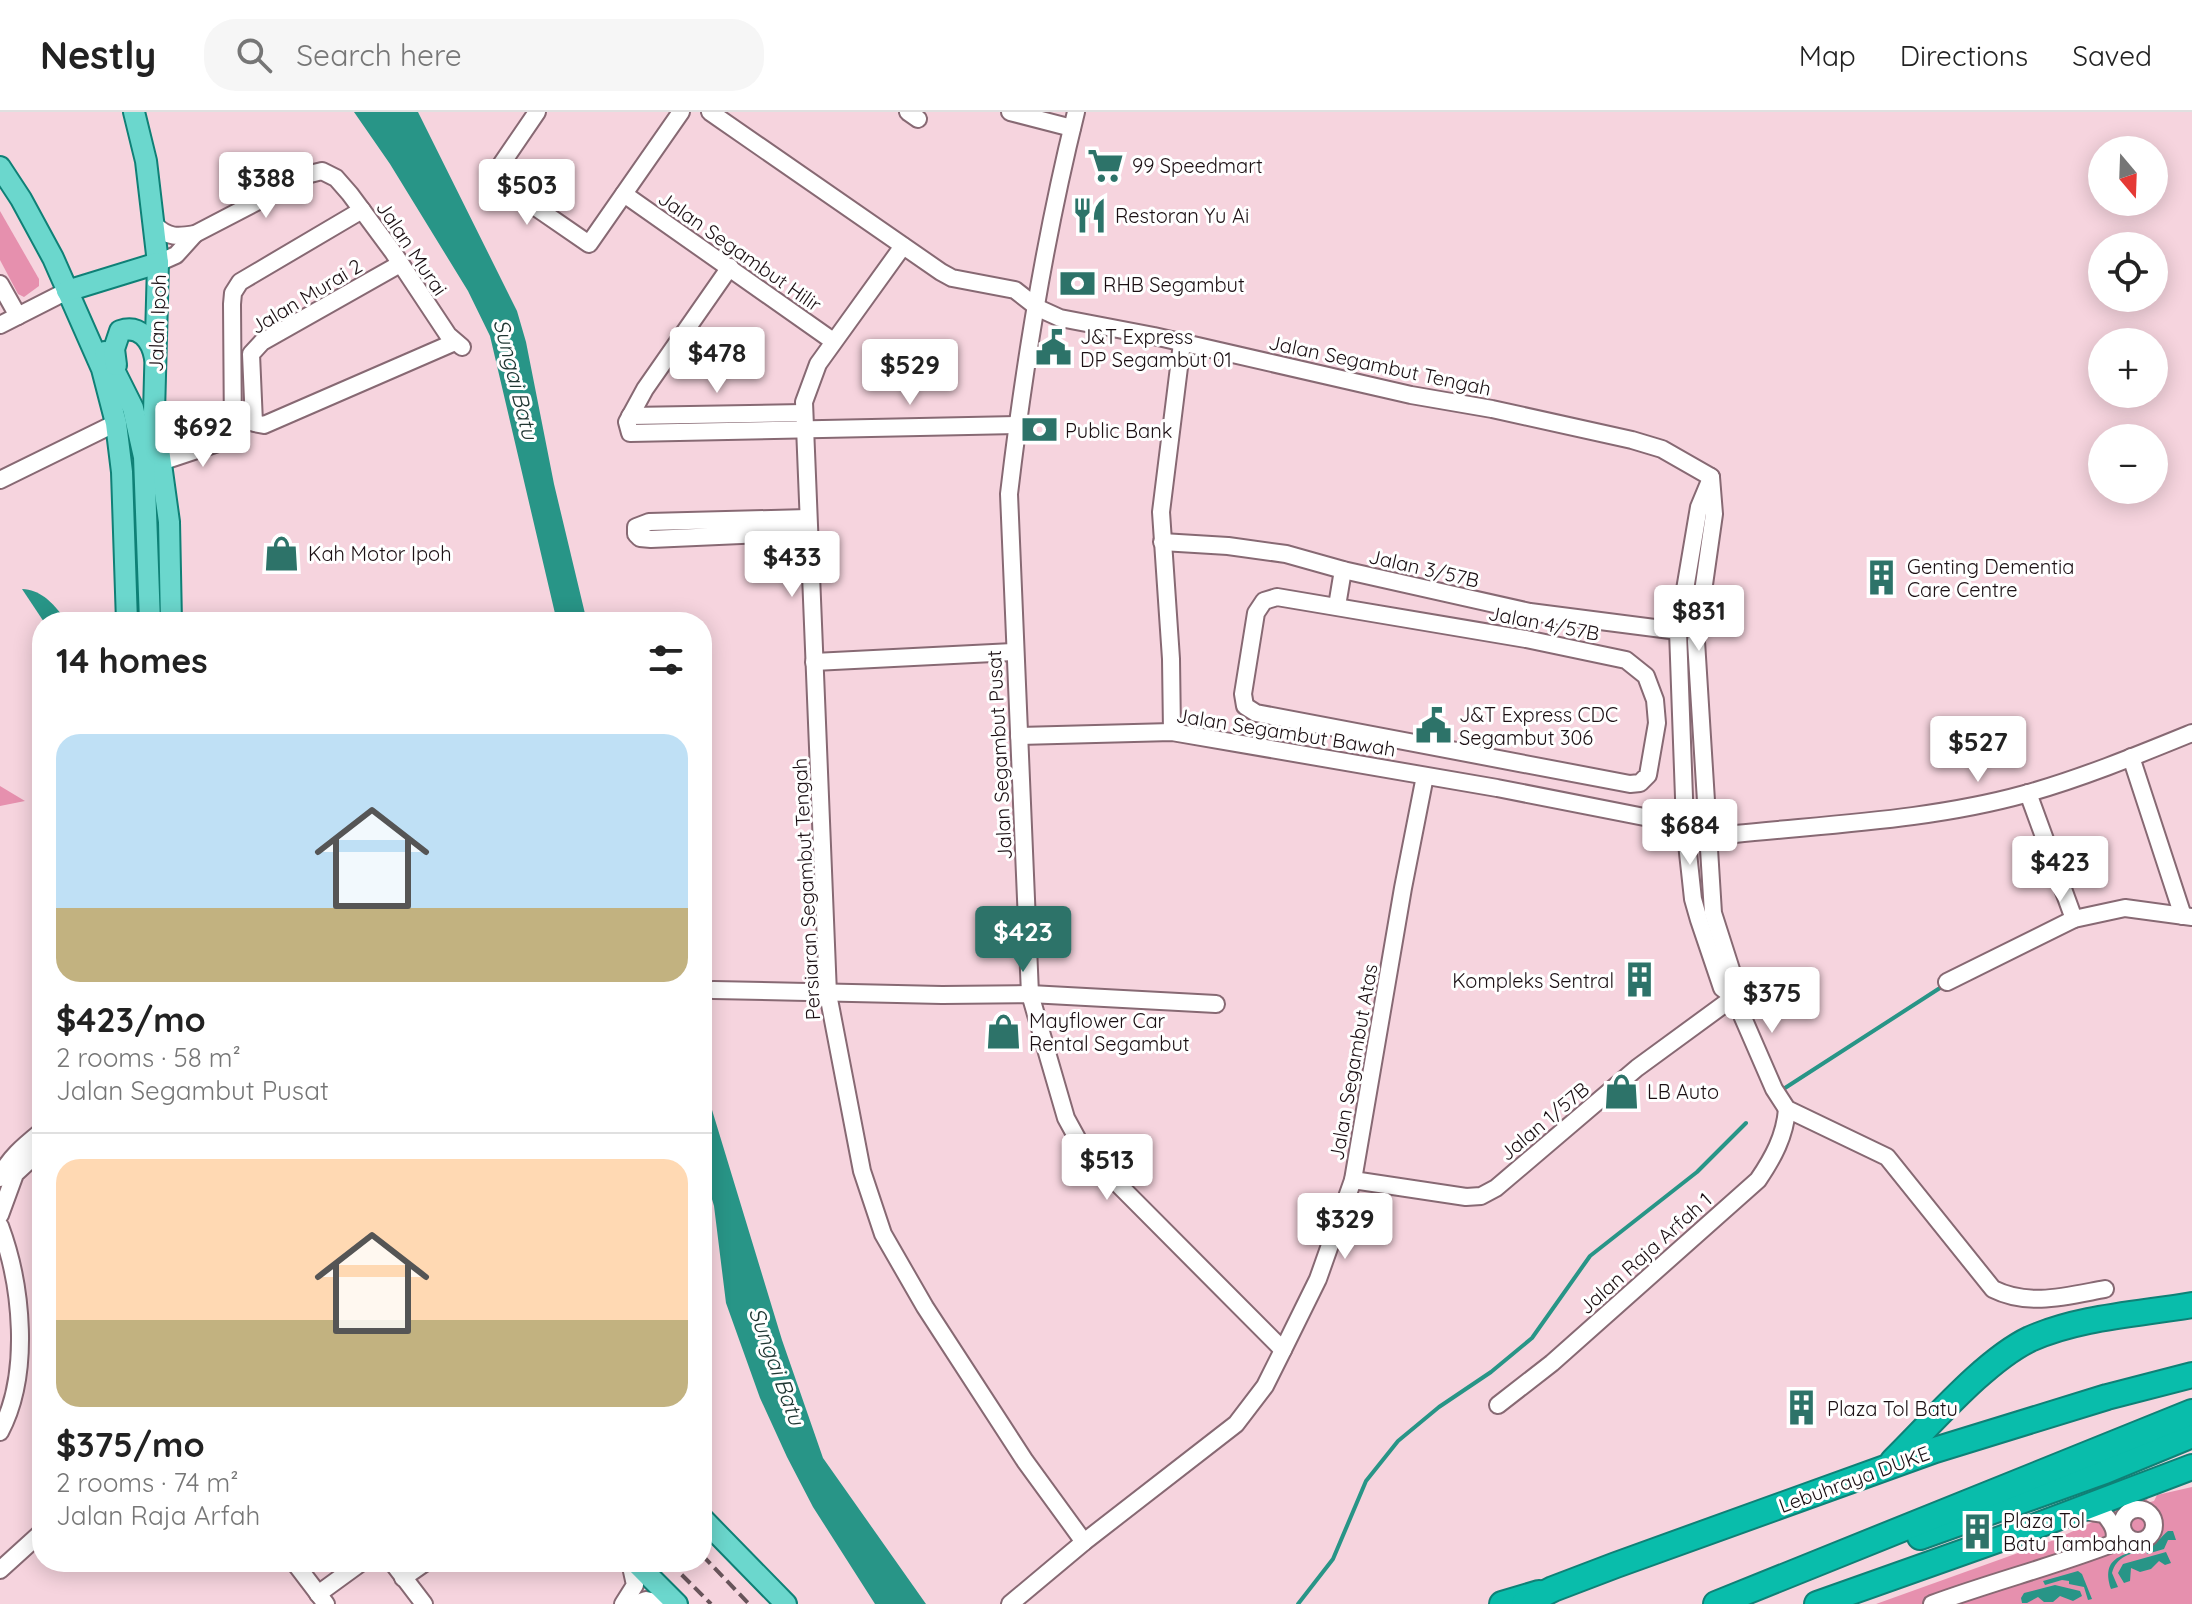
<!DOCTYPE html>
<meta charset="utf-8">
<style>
body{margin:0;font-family:Quicksand,sans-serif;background:#f6f6f6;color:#222;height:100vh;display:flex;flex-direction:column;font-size:30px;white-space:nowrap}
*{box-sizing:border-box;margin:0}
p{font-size:26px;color:#767676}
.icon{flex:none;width:44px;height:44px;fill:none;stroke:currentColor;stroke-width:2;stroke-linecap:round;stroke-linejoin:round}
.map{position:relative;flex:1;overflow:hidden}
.details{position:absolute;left:32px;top:500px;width:680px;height:960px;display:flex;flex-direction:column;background:#fff;border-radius:32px;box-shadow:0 4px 20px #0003}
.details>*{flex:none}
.needle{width:52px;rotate:161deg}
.tools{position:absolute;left:2088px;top:24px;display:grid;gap:16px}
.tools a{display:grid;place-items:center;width:80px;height:80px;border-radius:50%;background:#fff;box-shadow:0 4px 20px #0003;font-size:40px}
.price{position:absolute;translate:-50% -68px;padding:0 18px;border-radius:8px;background:#fff;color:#222;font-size:26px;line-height:52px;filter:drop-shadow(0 2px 4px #0008)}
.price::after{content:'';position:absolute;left:50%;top:48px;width:24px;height:18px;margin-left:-12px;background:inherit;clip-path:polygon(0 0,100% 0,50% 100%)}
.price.active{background:#2d7369;color:#fff}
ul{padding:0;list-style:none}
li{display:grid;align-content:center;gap:16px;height:424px;padding:0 24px}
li+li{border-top:2px solid #e0e0e0}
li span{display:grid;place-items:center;height:248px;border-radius:24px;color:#555}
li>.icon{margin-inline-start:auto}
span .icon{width:144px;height:144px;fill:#fffc;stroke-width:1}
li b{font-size:34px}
h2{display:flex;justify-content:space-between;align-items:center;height:96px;padding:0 24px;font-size:34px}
header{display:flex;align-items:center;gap:48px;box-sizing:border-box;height:112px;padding:0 40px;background:#fff;border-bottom:2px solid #e0e0e0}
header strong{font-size:38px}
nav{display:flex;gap:44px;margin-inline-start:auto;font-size:28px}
.search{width:560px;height:72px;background:#f6f6f6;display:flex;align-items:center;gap:20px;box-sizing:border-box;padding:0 28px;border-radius:32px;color:#767676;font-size:30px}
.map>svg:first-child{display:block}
.green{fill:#e690ae}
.water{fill:#289587}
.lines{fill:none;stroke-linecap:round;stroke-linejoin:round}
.stream{stroke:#289587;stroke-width:4}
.minor-casing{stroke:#876973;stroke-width:20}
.major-casing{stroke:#0f8076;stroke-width:24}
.highway-casing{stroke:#0f8076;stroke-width:28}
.minor{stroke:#fff;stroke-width:16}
.major{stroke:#6bd7cd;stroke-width:20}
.highway{stroke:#09bdab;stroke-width:24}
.rail{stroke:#68545a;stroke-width:4;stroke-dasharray:12 6;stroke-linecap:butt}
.labels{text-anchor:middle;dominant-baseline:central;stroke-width:6;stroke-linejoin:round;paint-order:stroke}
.poi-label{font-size:20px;fill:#1b0f13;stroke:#fff;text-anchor:start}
.street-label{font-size:20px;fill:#1b0f13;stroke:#fff}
.water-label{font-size:22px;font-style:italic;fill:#203733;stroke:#fff}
</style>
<header>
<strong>Nestly</strong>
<div class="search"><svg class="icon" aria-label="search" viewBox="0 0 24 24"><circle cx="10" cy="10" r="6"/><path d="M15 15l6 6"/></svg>Search here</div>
<nav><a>Map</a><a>Directions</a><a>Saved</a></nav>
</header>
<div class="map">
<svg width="2192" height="1492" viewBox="0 0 2192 1492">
<rect width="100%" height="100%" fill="#f6d4de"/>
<g class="green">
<polygon points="0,99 39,167 39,174 24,185 18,182 0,148"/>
<polygon points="0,674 25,689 0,694"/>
<polygon points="2192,1375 2192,1492 1876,1492 2054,1428 2097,1408 2098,1397 2148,1380 2147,1391 2154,1389 2157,1383"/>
</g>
<g class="water">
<polygon points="354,0 418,0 517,199 526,230 554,372 587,510 557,510 490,224 468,179 390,52"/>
<path d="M22 477C40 478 51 489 61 502L44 510Z"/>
<polygon points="702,965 782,1228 823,1346 926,1492 875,1492 813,1395 787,1345 760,1286 726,1191 714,1094 702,1053"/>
<path d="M2168 1419H2173L2176 1428H2168L2164 1437 2147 1442 2146 1439C2131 1440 2116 1445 2112 1461L2118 1475 2111 1477C2099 1440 2130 1444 2153 1432 2159 1429 2163 1423 2168 1419Z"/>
<polygon points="2166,1440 2171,1451 2165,1453 2159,1449 2151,1457 2140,1460 2131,1456 2130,1469 2124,1471 2118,1461 2123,1452"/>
<polygon points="2078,1459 2082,1462 2092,1487 2088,1488 2084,1475 2069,1472 2069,1469 2062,1468 2045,1473 2043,1469"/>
<polygon points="2055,1473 2080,1479 2082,1484 2073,1489 2060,1484 2053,1490 2044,1490 2038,1485 2027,1491 2022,1491 2021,1486 2024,1481"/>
</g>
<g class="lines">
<g class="stream">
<polyline points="1785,976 1943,874"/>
<polyline points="1298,1492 1333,1447 1366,1369 1398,1329 1439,1295 1491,1260 1532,1226 1590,1144 1697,1060 1746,1011"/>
</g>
<defs>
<g id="minor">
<polyline points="537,0 494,63 499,70 589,132 681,0"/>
<polyline points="710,0 941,160 952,166 1015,178 1038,196 1060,206 1154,224 1411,283 1492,297 1632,328 1662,337 1711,365"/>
<polyline points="908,0 918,7"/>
<polyline points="1010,0 1072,16"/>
<path d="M1076 0C1045 125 1024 254 1009 382L1030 882 1066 1006 1078 1028 1095 1049 1283 1238"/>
<polyline points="624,82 833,229"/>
<path d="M155 113C168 126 178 125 195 122L310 62 322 59 336 66 350 82 393 140 448 223 462 235"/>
<polyline points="903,134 818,252 804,290 828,882 862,1059 883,1122 925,1195 1025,1349 1084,1430"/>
<polyline points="158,151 176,143 195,122"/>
<polyline points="400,152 262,230 251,242 254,311 264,313 455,230"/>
<polyline points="730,155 645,277 627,310 630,321 1017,313"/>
<polyline points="0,172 18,204"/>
<polyline points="0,213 67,179"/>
<polyline points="630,304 804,301"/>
<polyline points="161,350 233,326 232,192 233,181 240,170 362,98"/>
<path d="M1711 365 1714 402 1696 529 1713 801 1735 870 1734 885 1774 977 1787 997 1887 1045 1993 1177C2029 1195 2067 1184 2105 1177"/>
<polyline points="0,368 116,311"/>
<polyline points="1709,371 1699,395 1678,519 1685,713 1693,787 1699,808 1722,876 1734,885"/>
<polyline points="808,406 649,410 636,415 636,422 640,426 651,427 809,420"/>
<polyline points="1162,430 1228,434 1286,442 1343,458 1530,500 1678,519"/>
<polygon points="1277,485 1526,527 1626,548 1646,564 1655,588 1657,611 1648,663 1640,671 1630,672 1256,601 1245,594 1243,582 1256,501 1264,489"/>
<polyline points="1337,494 1343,458"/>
<polyline points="814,550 1013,540"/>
<polyline points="1172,620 1171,547 1161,400 1182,231"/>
<path d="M1019 624 1172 620 1497 676 1685 713 1707 721 1735 722C1831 712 1931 708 2025 682 2082 666 2138 643 2192 621"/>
<polyline points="2131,645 2183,804"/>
<polyline points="2028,681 2074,807"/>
<polyline points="1947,870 2074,807 2125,796 2192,805"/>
<polyline points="713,878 942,883 1030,882 1216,892"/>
<path d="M0 1066C7 1047 26 1032 42 1019"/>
<polyline points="1353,1068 1466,1085 1481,1084 1496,1076 1637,956 1734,885"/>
<polyline points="0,1103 15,1062 42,1037"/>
<path d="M0 1114C22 1173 31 1262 0 1320"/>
<path d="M1498 1293 1552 1251 1758 1068C1773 1046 1785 1024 1787 997"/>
<circle cx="2138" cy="1413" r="16"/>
<path d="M2084 1399 2104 1402C2112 1411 2118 1420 2113 1431"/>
<polyline points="294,1450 326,1492"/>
<polyline points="392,1450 424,1492"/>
<polyline points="0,1458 42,1420"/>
<polyline points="403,1466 426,1450"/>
<polyline points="318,1482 362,1450"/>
<polyline points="623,1492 635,1473 630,1450"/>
<polyline points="635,1492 646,1488 666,1492"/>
<polyline points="1010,1492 1084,1430 1236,1312 1265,1274 1283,1238 1318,1167 1353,1068 1403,776 1425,664"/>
<path d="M1932 1492C1997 1468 2063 1452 2127 1426"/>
</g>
<g id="major">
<polyline points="134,0 146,49 158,151 154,301 169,410 171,510"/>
<polyline points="0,55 21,87 53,146 102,257 116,311 122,360 127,510"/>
<polyline points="67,179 158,151"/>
<polyline points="105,240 133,296 144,345 150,510"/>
<path d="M116 253 114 237 120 219C140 212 152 229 155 246"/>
<polyline points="702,1406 786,1492"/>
<polyline points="635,1450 677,1492"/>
</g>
<g id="highway">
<path d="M1893 1349C1931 1312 1984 1249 2030 1227 2079 1205 2139 1202 2192 1193"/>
<polyline points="1920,1425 2105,1359 2192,1323"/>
<polyline points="1502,1492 1539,1481"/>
<polyline points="1524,1492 1553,1477 1616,1453 1935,1338 2107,1285 2192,1263"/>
<polyline points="1716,1492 2192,1300"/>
<polyline points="1817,1492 2020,1420 2192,1355"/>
</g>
</defs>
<use href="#minor" class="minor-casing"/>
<use href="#major" class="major-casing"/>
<use href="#highway" class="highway-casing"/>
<use href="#minor" class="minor"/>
<use href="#major" class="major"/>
<use href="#highway" class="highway"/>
<g class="rail">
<polyline points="702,1443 749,1492"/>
<polyline points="669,1450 711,1492"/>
</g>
</g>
<defs>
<symbol id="supermarket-bare" viewBox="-9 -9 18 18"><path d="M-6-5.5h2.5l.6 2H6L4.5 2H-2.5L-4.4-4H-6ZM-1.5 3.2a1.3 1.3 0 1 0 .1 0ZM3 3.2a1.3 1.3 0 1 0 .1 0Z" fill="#2d7369" stroke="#fff" stroke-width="2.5" paint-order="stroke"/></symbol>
<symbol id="restaurant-bare" viewBox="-9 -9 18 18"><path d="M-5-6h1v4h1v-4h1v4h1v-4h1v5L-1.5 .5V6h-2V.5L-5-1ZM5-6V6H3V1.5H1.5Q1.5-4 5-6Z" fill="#2d7369" stroke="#fff" stroke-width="2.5" paint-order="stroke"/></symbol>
<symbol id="bank-bare" viewBox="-9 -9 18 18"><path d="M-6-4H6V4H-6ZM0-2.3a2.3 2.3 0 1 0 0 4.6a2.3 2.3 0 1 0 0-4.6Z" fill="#2d7369" stroke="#fff" stroke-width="2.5" paint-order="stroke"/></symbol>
<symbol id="civic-bare" viewBox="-9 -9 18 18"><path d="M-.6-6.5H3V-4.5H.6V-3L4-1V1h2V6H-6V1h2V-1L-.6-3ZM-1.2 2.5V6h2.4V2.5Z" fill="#2d7369" stroke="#fff" stroke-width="2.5" paint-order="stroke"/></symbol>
<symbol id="shop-bare" viewBox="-9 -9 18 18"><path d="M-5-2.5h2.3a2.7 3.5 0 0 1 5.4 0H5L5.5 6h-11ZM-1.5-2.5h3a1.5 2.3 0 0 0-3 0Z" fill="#2d7369" stroke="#fff" stroke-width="2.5" paint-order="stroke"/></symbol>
<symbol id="building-bare" viewBox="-9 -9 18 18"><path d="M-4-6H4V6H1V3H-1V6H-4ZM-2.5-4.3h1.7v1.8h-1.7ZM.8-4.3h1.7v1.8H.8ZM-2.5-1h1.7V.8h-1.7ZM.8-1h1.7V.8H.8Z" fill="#2d7369" stroke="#fff" stroke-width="2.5" paint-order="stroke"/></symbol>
</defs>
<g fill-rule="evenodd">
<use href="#supermarket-bare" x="1080" y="28" width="51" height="51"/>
<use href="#restaurant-bare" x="1064" y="78" width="51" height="51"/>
<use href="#bank-bare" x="1052" y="146" width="51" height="51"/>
<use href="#civic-bare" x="1028" y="210" width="51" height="51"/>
<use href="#bank-bare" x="1014" y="292" width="51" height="51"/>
<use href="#shop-bare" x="256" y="416" width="51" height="51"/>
<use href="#building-bare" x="1856" y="440" width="51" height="51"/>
<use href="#civic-bare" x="1408" y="588" width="51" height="51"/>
<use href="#building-bare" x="1614" y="842" width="51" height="51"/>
<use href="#shop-bare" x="978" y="894" width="51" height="51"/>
<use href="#shop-bare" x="1596" y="954" width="51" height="51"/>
<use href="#building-bare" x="1776" y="1270" width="51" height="51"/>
<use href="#building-bare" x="1952" y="1394" width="51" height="51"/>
</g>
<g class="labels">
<g class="poi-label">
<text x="1132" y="53">99 Speedmart</text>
<text x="1115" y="103">Restoran Yu Ai</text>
<text x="1103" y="172">RHB Segambut</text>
<text x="1080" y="224">J&amp;T Express<tspan x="1080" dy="23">DP Segambut 01</tspan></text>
<text x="1065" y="318">Public Bank</text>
<text x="308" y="441">Kah Motor Ipoh</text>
<text x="1907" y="454">Genting Dementia<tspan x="1907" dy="23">Care Centre</tspan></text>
<text x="1459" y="602">J&amp;T Express CDC<tspan x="1459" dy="23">Segambut 306</tspan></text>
<text x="1614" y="868" text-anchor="end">Kompleks Sentral</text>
<text x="1029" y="908">Mayflower Car<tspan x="1029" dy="23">Rental Segambut</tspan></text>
<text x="1647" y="979">LB Auto</text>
<text x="1827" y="1296">Plaza Tol Batu</text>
<text x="2003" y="1408">Plaza Tol<tspan x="2003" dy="23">Batu Tambahan</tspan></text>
</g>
<g class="street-label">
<text transform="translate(412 136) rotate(56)">Jalan Murai</text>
<text transform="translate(740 139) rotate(35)">Jalan Segambut Hilir</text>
<text transform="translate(306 184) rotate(-31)">Jalan Murai 2</text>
<text transform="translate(157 211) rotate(-88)">Jalan Ipoh</text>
<text transform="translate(1380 253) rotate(12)">Jalan Segambut Tengah</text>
<text transform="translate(1424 456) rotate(13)">Jalan 3/57B</text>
<text transform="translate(1544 511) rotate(11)">Jalan 4/57B</text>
<text transform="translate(1286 620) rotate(9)">Jalan Segambut Bawah</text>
<text transform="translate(999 643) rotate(-93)">Jalan Segambut Pusat</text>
<text transform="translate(806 777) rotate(-93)">Persiaran Segambut Tengah</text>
<text transform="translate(1353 950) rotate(-80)">Jalan Segambut Atas</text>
<text transform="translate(1544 1009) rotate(-40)">Jalan 1/57B</text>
<text transform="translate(1645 1141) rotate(-42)">Jalan Raja Arfah 1</text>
<text transform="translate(1854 1367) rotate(-20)">Lebuhraya DUKE</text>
</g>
<g class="water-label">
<text transform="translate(516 267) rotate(76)">Sungai Batu</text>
<text transform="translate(777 1254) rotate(70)">Sungai Batu</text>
</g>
</g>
</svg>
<div class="tools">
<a><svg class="needle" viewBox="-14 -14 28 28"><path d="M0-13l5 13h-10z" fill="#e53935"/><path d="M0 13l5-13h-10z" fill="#767676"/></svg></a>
<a><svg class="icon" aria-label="locate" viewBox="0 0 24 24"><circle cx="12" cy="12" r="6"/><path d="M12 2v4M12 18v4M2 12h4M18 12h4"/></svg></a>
<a>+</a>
<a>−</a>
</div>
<b class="price" style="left:266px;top:108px">$388</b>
<b class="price" style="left:527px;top:115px">$503</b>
<b class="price" style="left:717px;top:283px">$478</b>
<b class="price" style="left:910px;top:295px">$529</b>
<b class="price" style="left:203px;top:357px">$692</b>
<b class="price" style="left:792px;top:487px">$433</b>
<b class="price" style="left:1699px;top:541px">$831</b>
<b class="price" style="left:1978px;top:672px">$527</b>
<b class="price" style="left:1690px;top:755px">$684</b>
<b class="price" style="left:2060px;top:792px">$423</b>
<b class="price active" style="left:1023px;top:862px">$423</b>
<b class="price" style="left:1772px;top:923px">$375</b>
<b class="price" style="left:1107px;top:1090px">$513</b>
<b class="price" style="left:1345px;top:1149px">$329</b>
<section class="details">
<h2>14 homes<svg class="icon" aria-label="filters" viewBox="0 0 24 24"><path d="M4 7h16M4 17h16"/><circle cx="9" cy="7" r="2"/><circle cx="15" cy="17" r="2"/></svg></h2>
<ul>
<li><span style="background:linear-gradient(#bfe0f5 70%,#c2b280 0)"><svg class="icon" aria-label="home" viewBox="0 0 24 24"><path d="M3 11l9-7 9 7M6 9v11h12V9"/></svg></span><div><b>$423/mo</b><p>2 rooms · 58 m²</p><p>Jalan Segambut Pusat</p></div></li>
<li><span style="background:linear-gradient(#ffd9b3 65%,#c2b280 0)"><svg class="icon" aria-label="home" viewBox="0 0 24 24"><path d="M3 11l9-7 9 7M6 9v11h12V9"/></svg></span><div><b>$375/mo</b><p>2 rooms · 74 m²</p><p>Jalan Raja Arfah</p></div></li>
</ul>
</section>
</div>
